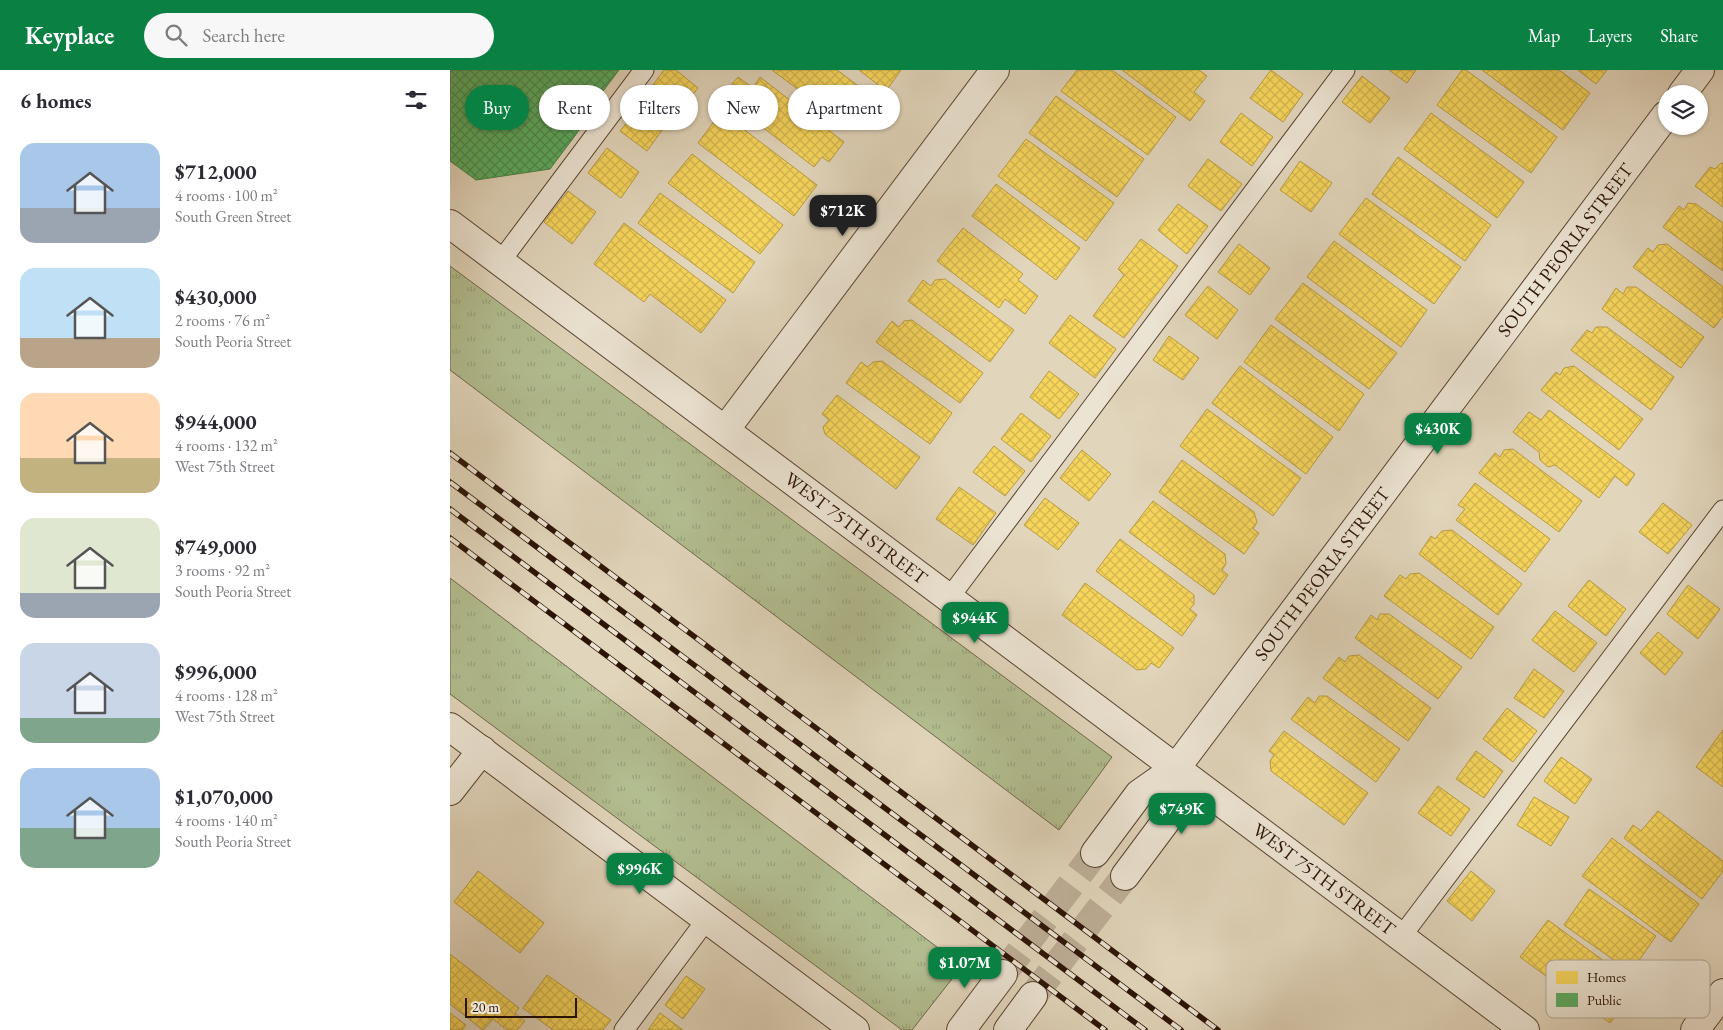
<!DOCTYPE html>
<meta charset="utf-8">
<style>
body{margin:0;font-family:"EB Garamond",serif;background:#f7f7f7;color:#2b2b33;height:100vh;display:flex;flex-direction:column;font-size:19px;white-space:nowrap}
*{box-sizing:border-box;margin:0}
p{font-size:16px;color:#7c7c81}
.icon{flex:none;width:28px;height:28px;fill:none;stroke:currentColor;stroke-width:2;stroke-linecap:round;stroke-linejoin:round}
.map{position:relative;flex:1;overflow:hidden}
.sheet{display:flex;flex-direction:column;background:#fff;width:450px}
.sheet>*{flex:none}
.guide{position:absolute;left:15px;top:15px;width:475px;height:45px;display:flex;gap:10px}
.controls{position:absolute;left:1208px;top:15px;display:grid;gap:10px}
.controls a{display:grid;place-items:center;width:50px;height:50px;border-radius:50%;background:#fff;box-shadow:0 1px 4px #0004;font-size:25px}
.scale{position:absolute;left:15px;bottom:12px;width:112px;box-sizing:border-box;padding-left:5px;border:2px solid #2c1405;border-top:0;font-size:14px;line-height:18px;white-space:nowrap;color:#2c1405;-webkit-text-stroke:4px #ece4d3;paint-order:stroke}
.price{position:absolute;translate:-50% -42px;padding:0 11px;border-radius:10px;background:#0b8043;color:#fff;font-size:16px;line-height:32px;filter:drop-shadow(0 1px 2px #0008)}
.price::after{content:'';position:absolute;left:50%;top:30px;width:15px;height:11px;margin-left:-8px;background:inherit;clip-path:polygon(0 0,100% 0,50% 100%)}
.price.on{background:#222;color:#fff}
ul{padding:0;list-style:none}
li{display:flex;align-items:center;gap:15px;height:125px;padding:0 20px}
li span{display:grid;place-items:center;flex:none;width:140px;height:100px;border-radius:15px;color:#555}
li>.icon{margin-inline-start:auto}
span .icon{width:60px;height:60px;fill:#fffc;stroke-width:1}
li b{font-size:21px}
h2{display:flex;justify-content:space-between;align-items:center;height:60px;padding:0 20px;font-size:21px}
.tag{padding:0 18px;border-radius:22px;background:#fff;box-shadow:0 1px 4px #0004;font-size:18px;line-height:45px}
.tag.on{background:#0b8043;color:#fff}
header{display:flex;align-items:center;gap:30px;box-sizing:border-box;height:70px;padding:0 25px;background:#0b8043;color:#fff}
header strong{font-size:24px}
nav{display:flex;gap:28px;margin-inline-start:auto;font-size:18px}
.search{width:350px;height:45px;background:#f7f7f7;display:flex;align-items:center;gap:12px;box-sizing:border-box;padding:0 18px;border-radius:28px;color:#7c7c81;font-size:19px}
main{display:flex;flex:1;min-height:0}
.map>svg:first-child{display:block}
.grass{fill:url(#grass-tufts);stroke:#6f684a}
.homes{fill:url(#homes-cross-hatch);stroke:#b99b42}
.public{fill:url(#public-cross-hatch);stroke:#4c8045}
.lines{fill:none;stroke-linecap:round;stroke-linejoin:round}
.minor-tunnel{stroke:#bdae97;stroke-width:28;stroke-dasharray:28 14;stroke-linecap:butt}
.service-casing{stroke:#594432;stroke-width:21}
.minor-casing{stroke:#594432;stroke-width:30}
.service{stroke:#ece4d3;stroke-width:19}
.minor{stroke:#ece4d3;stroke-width:28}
.rail-casing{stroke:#2c1405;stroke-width:5.5}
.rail{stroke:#ece4d3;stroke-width:4;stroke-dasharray:11;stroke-linecap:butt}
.labels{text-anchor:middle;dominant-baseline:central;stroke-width:5;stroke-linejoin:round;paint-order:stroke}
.street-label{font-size:19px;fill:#2c1405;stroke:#ece4d3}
.key{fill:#ece4d3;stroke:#b2a695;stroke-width:1}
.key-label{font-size:14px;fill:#2c1405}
</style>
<header>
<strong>Keyplace</strong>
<div class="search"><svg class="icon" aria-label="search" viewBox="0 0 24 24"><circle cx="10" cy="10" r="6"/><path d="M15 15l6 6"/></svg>Search here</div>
<nav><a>Map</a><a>Layers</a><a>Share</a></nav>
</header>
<main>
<section class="sheet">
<h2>6 homes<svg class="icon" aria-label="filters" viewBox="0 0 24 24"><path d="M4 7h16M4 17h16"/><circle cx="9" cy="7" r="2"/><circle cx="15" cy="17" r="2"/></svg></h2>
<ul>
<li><span style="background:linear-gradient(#a9c7e8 65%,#9aa5b1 0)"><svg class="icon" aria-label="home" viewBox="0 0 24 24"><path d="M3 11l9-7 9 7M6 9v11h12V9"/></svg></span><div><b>$712,000</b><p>4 rooms · 100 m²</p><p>South Green Street</p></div></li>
<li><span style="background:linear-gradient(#bfe0f5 70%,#b9a48a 0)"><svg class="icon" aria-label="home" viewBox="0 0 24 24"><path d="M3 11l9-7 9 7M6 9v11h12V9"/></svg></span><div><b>$430,000</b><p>2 rooms · 76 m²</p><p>South Peoria Street</p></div></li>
<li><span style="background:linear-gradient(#ffd9b3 65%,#c2b280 0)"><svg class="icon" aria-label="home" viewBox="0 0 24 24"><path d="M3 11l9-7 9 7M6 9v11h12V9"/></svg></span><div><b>$944,000</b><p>4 rooms · 132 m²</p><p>West 75th Street</p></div></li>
<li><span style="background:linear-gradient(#dfe7d0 75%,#9aa5b1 0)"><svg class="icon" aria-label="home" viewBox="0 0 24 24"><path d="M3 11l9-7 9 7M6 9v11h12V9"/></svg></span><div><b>$749,000</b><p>3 rooms · 92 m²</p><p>South Peoria Street</p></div></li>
<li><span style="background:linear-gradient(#c9d6e8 75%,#7fa58c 0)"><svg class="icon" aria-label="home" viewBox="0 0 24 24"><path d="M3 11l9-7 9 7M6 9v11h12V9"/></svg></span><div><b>$996,000</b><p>4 rooms · 128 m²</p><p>West 75th Street</p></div></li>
<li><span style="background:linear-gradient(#a9c7e8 60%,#7fa58c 0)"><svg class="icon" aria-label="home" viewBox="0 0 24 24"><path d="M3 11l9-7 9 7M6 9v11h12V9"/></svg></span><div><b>$1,070,000</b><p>4 rooms · 140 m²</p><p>South Peoria Street</p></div></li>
</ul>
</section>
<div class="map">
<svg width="1273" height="960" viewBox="0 0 1273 960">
<defs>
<pattern id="grass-tufts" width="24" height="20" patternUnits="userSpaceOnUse" patternTransform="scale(1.25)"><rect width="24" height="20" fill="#b2bd90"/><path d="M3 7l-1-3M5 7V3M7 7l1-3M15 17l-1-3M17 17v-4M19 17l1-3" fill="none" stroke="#99a27b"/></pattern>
<pattern id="homes-cross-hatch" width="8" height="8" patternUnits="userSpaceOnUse" patternTransform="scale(1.25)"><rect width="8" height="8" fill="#f6d55c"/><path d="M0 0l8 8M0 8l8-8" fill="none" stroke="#d3b64e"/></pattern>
<pattern id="public-cross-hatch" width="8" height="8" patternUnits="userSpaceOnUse" patternTransform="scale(1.25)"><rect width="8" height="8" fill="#5aae61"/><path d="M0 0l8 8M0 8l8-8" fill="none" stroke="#4b8c4e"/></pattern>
</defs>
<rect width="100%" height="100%" fill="#e1d5bb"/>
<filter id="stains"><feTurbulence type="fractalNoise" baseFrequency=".004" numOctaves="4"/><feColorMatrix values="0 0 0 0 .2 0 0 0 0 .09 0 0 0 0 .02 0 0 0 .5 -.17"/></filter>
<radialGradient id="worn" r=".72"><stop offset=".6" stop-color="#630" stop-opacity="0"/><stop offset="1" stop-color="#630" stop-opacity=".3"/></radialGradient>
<g class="grass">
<polygon points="0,196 662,687 609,760 0,300"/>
<polygon points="0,508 512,896 462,960 452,960 0,624"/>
</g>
<g class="homes">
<polygon points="214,0 226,0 248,18 223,49 194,27"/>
<polygon points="322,0 387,0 419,24 418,26 424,31 410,50 403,46 396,55"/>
<polygon points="409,0 451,0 436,21"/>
<polygon points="627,0 662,0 726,47 698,85 611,21"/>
<polygon points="672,0 749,0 757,6 744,22 755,31 740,51"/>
<polygon points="821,0 853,24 833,52 800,28"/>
<polygon points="939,0 966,0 957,13"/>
<polygon points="1012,0 1016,0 1107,67 1081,103 987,35"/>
<polygon points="1032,0 1109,0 1140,23 1113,60"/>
<polygon points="1128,0 1157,0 1146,14"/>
<polygon points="912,6 940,28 920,53 892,32"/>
<polygon points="288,7 303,18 310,7 394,72 379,92 372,87 364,97 272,26"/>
<polygon points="606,26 694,89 667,127 579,63"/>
<polygon points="190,37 215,56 197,81 170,61"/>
<polygon points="271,42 367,115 344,146 248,73"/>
<polygon points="791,43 823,67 802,96 770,72"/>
<polygon points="981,43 1074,112 1047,148 954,79"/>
<polygon points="576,69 664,133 636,171 548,106"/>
<polygon points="157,78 189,102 171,128 138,103"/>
<polygon points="242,84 333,155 310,184 218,113"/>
<polygon points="948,87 1041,155 1015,191 922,124"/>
<polygon points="758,89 792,114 771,141 738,116"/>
<polygon points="850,91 882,113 861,142 830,120"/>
<polygon points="1273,93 1273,137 1245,116 1260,97 1265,99 1270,94"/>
<polygon points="546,114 630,178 606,210 522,146"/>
<polygon points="118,121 146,142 122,174 94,152"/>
<polygon points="210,123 305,192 283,223 188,153"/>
<polygon points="916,128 1011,197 984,234 889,164"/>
<polygon points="1238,133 1246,134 1273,153 1273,201 1213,157 1229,136 1234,140"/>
<polygon points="728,134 758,156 737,184 708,160"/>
<polygon points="174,153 276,230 251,263 200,224 194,232 144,194"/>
<polygon points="513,158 573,204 568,210 588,226 575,244 555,229 549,238 487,191"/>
<polygon points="691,169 728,196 674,268 643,246 674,205 668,199"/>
<polygon points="884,171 977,240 951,277 857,207"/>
<polygon points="789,174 820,198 800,225 768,202"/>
<polygon points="1217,174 1273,217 1273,246 1264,258 1183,197 1198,178 1203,182 1208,175"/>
<polygon points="495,209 564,260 540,292 458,231 473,210 481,216 485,210"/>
<polygon points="853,213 947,283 919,319 825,249"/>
<polygon points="758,216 788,240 767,269 735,245"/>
<polygon points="1177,217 1186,217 1254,267 1231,298 1152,239 1166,218 1173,224"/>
<polygon points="620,245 666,279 645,308 599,273"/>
<polygon points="462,250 533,303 510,333 426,272 442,251 449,257 454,251"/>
<polygon points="821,255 914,324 889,361 794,292"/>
<polygon points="1146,257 1157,257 1224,307 1201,340 1121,280 1137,260 1142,263"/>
<polygon points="719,266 749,288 733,310 703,290"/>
<polygon points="432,291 502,343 480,374 396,313 411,292 418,297 423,292"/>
<polygon points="790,296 883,367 856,404 762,333"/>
<polygon points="1124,296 1193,349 1169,380 1091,320 1106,302 1110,305 1114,298"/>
<polygon points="599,301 629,324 609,349 580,327"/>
<polygon points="387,325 470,387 446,419 375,364 373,357 379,350 372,344"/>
<polygon points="757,339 851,408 823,446 730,376"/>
<polygon points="1099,340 1185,404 1177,416 1165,406 1149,428 1105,395 1098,397 1090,390 1089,382 1063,362 1079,342 1091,350"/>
<polygon points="571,343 601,366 581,392 551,369"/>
<polygon points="544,376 575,401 555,426 523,402"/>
<polygon points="1063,379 1132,431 1109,462 1029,403 1045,383 1050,387 1054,380"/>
<polygon points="632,380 661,404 639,431 610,408"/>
<polygon points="732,390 804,442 807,452 803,459 809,463 794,484 709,422"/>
<polygon points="1025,413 1100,469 1075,502 1006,450 1015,439 1008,435"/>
<polygon points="509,417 546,443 523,475 486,449"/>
<polygon points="595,428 629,453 608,480 574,455"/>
<polygon points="703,431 775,484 776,494 772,500 778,505 764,525 679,462"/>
<polygon points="1213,433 1242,455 1218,484 1189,462"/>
<polygon points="1002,460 1072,514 1048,545 969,484 981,466 985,469 992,461"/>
<polygon points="670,469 744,525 744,534 740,539 747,545 732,566 646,501"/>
<polygon points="969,503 1044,557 1021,589 934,526 950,505 956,509 960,504"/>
<polygon points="1139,510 1176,539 1156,566 1118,536"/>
<polygon points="635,513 724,578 709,598 701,593 696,599 687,600 612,545"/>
<polygon points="1238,515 1270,539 1248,569 1217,544"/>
<polygon points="1105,541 1147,573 1124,602 1082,570"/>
<polygon points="930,544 939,544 1012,597 988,629 905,568 921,545 927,550"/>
<polygon points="1208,562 1233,583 1215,605 1190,583"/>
<polygon points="909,585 981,638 958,671 873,608 889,587 895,592 899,586"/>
<polygon points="1084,599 1114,621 1094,648 1064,628"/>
<polygon points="869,626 877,626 950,679 926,712 841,649 858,627 865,633"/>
<polygon points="1057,638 1087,661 1063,692 1033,669"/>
<polygon points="1273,660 1273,717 1246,697"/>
<polygon points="834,661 918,723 894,755 821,701 820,691 824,685 819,681"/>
<polygon points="1026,681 1053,701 1034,728 1006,709"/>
<polygon points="1111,687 1142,709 1125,734 1094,711"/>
<polygon points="988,716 1020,739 1001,766 968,743"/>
<polygon points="1084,727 1119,747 1101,776 1067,755"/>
<polygon points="1208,741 1273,791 1273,801 1252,829 1174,768 1183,755 1191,761"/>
<polygon points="1162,768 1249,834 1221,872 1132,806"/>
<polygon points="28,801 94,853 70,883 4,832"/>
<polygon points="1021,801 1045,821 1022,851 997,831"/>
<polygon points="1139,819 1206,866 1181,902 1114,855"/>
<polygon points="1098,850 1188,916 1160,953 1070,887"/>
<polygon points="0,884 69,938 65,943 75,951 67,960 57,960 43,949 33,960 0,934"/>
<polygon points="97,905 161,950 153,960 103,960 73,938"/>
<polygon points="236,906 255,919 233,949 215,935"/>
<polygon points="0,943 16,955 12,960 0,960"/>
<polygon points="210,943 233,960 198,960"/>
</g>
<polygon class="public" points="0,0 169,0 141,37 142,43 100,99 26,110 0,91"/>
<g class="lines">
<g class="minor-tunnel">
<polyline points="553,904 645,783"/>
<polyline points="583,926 675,806"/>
</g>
<defs>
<g id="service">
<polyline points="50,192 194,0"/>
<polyline points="499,528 895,0"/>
<polyline points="951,867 1273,440"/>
<polyline points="174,960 257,849"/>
</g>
<g id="minor">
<polyline points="1232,24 1250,0"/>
<polyline points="0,154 1075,960"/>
<polyline points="275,360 545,0"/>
<polyline points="0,657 405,960"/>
<polyline points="0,721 32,680"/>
<polyline points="645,783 689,724 726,698 1216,45"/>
<polyline points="675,806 719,747 726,698"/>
<polyline points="511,960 553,904"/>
<polyline points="558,960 583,926"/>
<polyline points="1245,960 1273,923"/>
</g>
</defs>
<use href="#service" class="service-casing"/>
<use href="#minor" class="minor-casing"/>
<use href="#service" class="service"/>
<use href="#minor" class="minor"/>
<defs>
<g id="rail">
<polyline points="0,383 768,960"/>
<polyline points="0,412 731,960"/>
<polyline points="0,439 695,960"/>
<polyline points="0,468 655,960"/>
</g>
</defs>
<use href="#rail" class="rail-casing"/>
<use href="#rail" class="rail"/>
</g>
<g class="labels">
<g class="street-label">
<text transform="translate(1115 180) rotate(-53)">SOUTH PEORIA STREET</text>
<text transform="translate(406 458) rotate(37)">WEST 75TH STREET</text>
<text transform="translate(872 504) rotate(-53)">SOUTH PEORIA STREET</text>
<text transform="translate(874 809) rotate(37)">WEST 75TH STREET</text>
</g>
</g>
<rect x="1096" y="890" width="164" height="58" rx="8" class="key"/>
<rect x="1106" y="901" width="22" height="13" fill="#f6d55c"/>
<rect x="1106" y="923" width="22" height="14" fill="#5aae61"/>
<g class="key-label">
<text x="1137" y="912">Homes</text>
<text x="1137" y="935">Public</text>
</g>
<rect width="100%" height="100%" filter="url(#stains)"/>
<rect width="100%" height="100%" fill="url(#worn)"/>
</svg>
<div class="controls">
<a><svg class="icon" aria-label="layers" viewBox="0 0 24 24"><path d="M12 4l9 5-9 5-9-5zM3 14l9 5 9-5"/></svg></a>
</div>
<div class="scale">20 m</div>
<b class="price on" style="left:393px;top:167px">$712K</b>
<b class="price" style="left:988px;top:385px">$430K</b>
<b class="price" style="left:525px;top:574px">$944K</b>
<b class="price" style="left:732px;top:765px">$749K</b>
<b class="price" style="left:190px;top:825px">$996K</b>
<b class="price" style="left:515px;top:919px">$1.07M</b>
<div class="guide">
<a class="tag on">Buy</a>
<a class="tag">Rent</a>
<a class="tag">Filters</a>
<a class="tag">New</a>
<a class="tag">Apartment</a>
</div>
</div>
</main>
